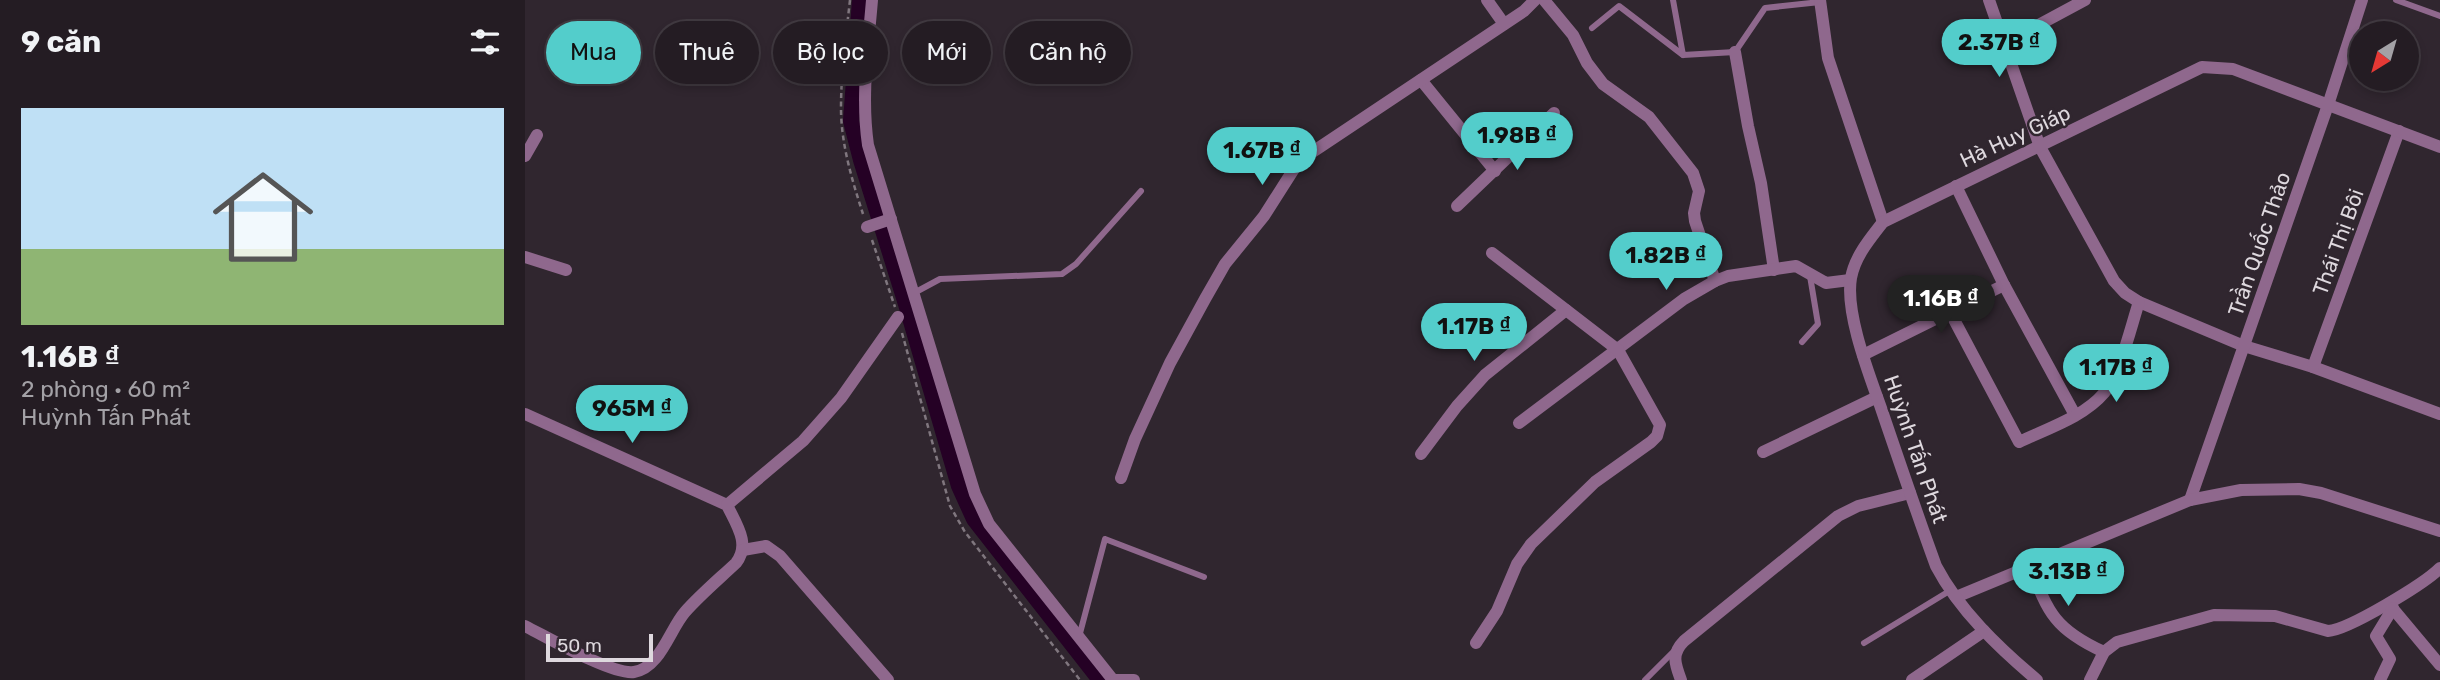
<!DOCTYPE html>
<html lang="vi">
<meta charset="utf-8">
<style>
body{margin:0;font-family:Rubik,sans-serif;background:#302930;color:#f1f3f6;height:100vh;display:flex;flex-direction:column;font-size:26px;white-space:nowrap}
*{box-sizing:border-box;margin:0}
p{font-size:23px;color:#a3a1a6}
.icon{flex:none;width:38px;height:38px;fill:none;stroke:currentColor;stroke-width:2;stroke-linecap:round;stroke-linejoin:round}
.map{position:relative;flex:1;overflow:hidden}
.panel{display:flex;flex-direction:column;background:#241c23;width:525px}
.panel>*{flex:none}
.hud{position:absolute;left:21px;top:21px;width:665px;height:63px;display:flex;gap:14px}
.needle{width:46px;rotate:217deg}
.tools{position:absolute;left:1824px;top:21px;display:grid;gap:14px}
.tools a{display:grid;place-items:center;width:70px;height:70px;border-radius:50%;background:#241c23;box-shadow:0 4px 10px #0003,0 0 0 2px #413a41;font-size:35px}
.scale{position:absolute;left:21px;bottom:18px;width:107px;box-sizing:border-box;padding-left:7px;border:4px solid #ded8de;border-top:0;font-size:19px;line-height:24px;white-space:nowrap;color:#ded8de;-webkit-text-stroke:5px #30262f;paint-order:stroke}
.price{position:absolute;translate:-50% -60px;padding:0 16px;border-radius:24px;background:#53cdcb;color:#111;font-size:23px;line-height:46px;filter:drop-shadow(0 2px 4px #0008)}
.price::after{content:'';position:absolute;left:50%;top:42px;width:21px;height:16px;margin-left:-10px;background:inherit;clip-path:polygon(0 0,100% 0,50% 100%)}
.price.on{background:#222;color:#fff}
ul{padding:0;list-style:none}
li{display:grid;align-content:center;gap:14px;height:371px;padding:0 21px}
li span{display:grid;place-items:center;height:217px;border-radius:0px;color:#555}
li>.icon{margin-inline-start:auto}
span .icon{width:126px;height:126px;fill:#fffc;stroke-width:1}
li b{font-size:30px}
h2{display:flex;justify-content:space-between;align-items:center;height:84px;padding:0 21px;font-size:30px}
.chip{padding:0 24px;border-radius:32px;background:#241c23;box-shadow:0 4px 10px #0003,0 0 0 2px #413a41;font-size:24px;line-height:63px}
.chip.on{background:#53cdcb;color:#111}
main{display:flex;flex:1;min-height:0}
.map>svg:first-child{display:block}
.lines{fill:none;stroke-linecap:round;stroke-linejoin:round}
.canal{stroke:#250125;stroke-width:16}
.path{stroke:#80777f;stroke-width:2.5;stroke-dasharray:5 3.5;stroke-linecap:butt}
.lane{stroke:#8f688d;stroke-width:6}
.street{stroke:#8f688d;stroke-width:12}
.labels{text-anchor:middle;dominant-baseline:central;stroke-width:5;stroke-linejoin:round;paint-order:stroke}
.street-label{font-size:21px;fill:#ded8de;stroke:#30262f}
</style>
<main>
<section class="panel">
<h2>9 căn<svg class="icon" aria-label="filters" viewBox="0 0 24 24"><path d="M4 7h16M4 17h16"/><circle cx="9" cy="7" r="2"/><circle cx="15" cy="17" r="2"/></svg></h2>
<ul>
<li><span style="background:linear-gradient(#bfe0f5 65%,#8fb573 0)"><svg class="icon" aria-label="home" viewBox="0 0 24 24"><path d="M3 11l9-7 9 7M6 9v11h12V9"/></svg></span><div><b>1.16B ₫</b><p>2 phòng · 60 m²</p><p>Huỳnh Tấn Phát</p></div></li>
</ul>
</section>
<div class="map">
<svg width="1915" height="680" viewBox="0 0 1915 680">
<rect width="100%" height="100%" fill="#30262f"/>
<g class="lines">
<polyline class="canal" points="335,0 326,121 336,160 381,304 434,486 449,519 575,680"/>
<g class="path">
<path d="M325 0C321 36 316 72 316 108 316 144 327 180 338 214"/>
<polyline points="347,240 370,307"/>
<polyline points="377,333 425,506 440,532 555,680"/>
</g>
<g class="lane">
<polyline points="1148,0 1158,55 1210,52 1240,8 1295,2"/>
<polyline points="1871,0 1915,16"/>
<polyline points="1067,28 1094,6 1158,55"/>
<polyline points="389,293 415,279 537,274 551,264 616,191"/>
<polyline points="1277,342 1293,324 1285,276"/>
<polyline points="554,637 580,539 679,577"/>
<polyline points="1339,643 1426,590"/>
<polyline points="1120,680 1150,650"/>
</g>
<g class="street">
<path d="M347 0C343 49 336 97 343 145L450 494 464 524 588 680"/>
<polyline points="962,0 979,24"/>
<polyline points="1019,0 1048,35 1062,63 1078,84 1124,117 1168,173 1174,191 1169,213 1170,221 1190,281"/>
<polyline points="1295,0 1303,58 1358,222"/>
<polyline points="1464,0 1515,147 1589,281 1600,293 1614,302 1719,346 1788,367 1915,414"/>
<polyline points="1480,43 1560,0"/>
<polyline points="1210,52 1223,126 1236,183 1249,270"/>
<polyline points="896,80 970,171"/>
<polyline points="0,156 12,135"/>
<polyline points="1431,186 1479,285 1550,415"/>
<polyline points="932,206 1029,113"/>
<polyline points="342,227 366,219"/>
<polyline points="0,257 41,270"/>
<path d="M1425 312 1494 442C1521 429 1559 417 1579 393 1595 375 1606 326 1614 302"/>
<polyline points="1338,355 1479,285"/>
<polyline points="1788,367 1874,131"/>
<path d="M0 414 202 505C211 524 226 544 211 563 194 579 175 595 160 612 145 629 135 668 109 672 87 675 22 637 0 626"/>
<polyline points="994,423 1159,299 1190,281 1203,276 1271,266 1301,283 1325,280"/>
<polyline points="1238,452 1352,397"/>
<polyline points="896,454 932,406 960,375 1041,310"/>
<polyline points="596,478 610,439 645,363 680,299 700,264 739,216 774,161 999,11 1010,0"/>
<polyline points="1665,500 1803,105 1837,0"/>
<polyline points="202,505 278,441 316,398 373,317"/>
<polyline points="218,550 241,546 255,556 363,680"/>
<path d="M1505 565C1523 614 1531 630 1579 652"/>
<polyline points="1431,597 1665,500 1716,490 1774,489 1796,493 1915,531"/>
<polyline points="1864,604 1915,665"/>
<polyline points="951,643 972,611 992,564 1006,544 1070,482 1126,442 1132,436 1135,425 1093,350 967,253"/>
<polyline points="591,680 609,680"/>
<path d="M1156 680C1150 664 1146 654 1159 641L1313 516 1333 506 1385 493"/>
<polyline points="1387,680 1459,631"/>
<path d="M1512 680C1474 648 1434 610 1411 566 1392 514 1374 461 1356 408 1344 374 1320 313 1326 278 1330 256 1345 239 1358 222L1677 67 1708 69 1915 147"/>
<path d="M1565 680 1579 652 1592 642 1689 615 1750 616 1803 631C1823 630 1899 584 1915 568"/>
<polyline points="1855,680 1865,659 1851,636 1868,608"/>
</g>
</g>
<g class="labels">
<g class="street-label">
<text transform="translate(1490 136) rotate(-25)">Hà Huy Giáp</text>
<text transform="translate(1813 242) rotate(-70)">Thái Thị Bôi</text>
<text transform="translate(1734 244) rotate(-71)">Trần Quốc Thảo</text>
<text transform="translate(1391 449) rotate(71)">Huỳnh Tấn Phát</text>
</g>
</g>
</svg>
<div class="tools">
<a><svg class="needle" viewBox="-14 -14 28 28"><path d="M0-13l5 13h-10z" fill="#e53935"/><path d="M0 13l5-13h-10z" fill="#a3a1a6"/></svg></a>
</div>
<div class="scale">50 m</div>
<b class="price" style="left:1474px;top:79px">2.37B ₫</b>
<b class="price" style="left:992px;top:172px">1.98B ₫</b>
<b class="price" style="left:737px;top:187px">1.67B ₫</b>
<b class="price" style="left:1141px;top:292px">1.82B ₫</b>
<b class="price on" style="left:1416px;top:335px">1.16B ₫</b>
<b class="price" style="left:949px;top:363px">1.17B ₫</b>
<b class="price" style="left:1591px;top:404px">1.17B ₫</b>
<b class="price" style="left:107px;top:445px">965M ₫</b>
<b class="price" style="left:1543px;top:608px">3.13B ₫</b>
<div class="hud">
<a class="chip on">Mua</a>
<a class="chip">Thuê</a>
<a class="chip">Bộ lọc</a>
<a class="chip">Mới</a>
<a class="chip">Căn hộ</a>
</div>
</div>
</main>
